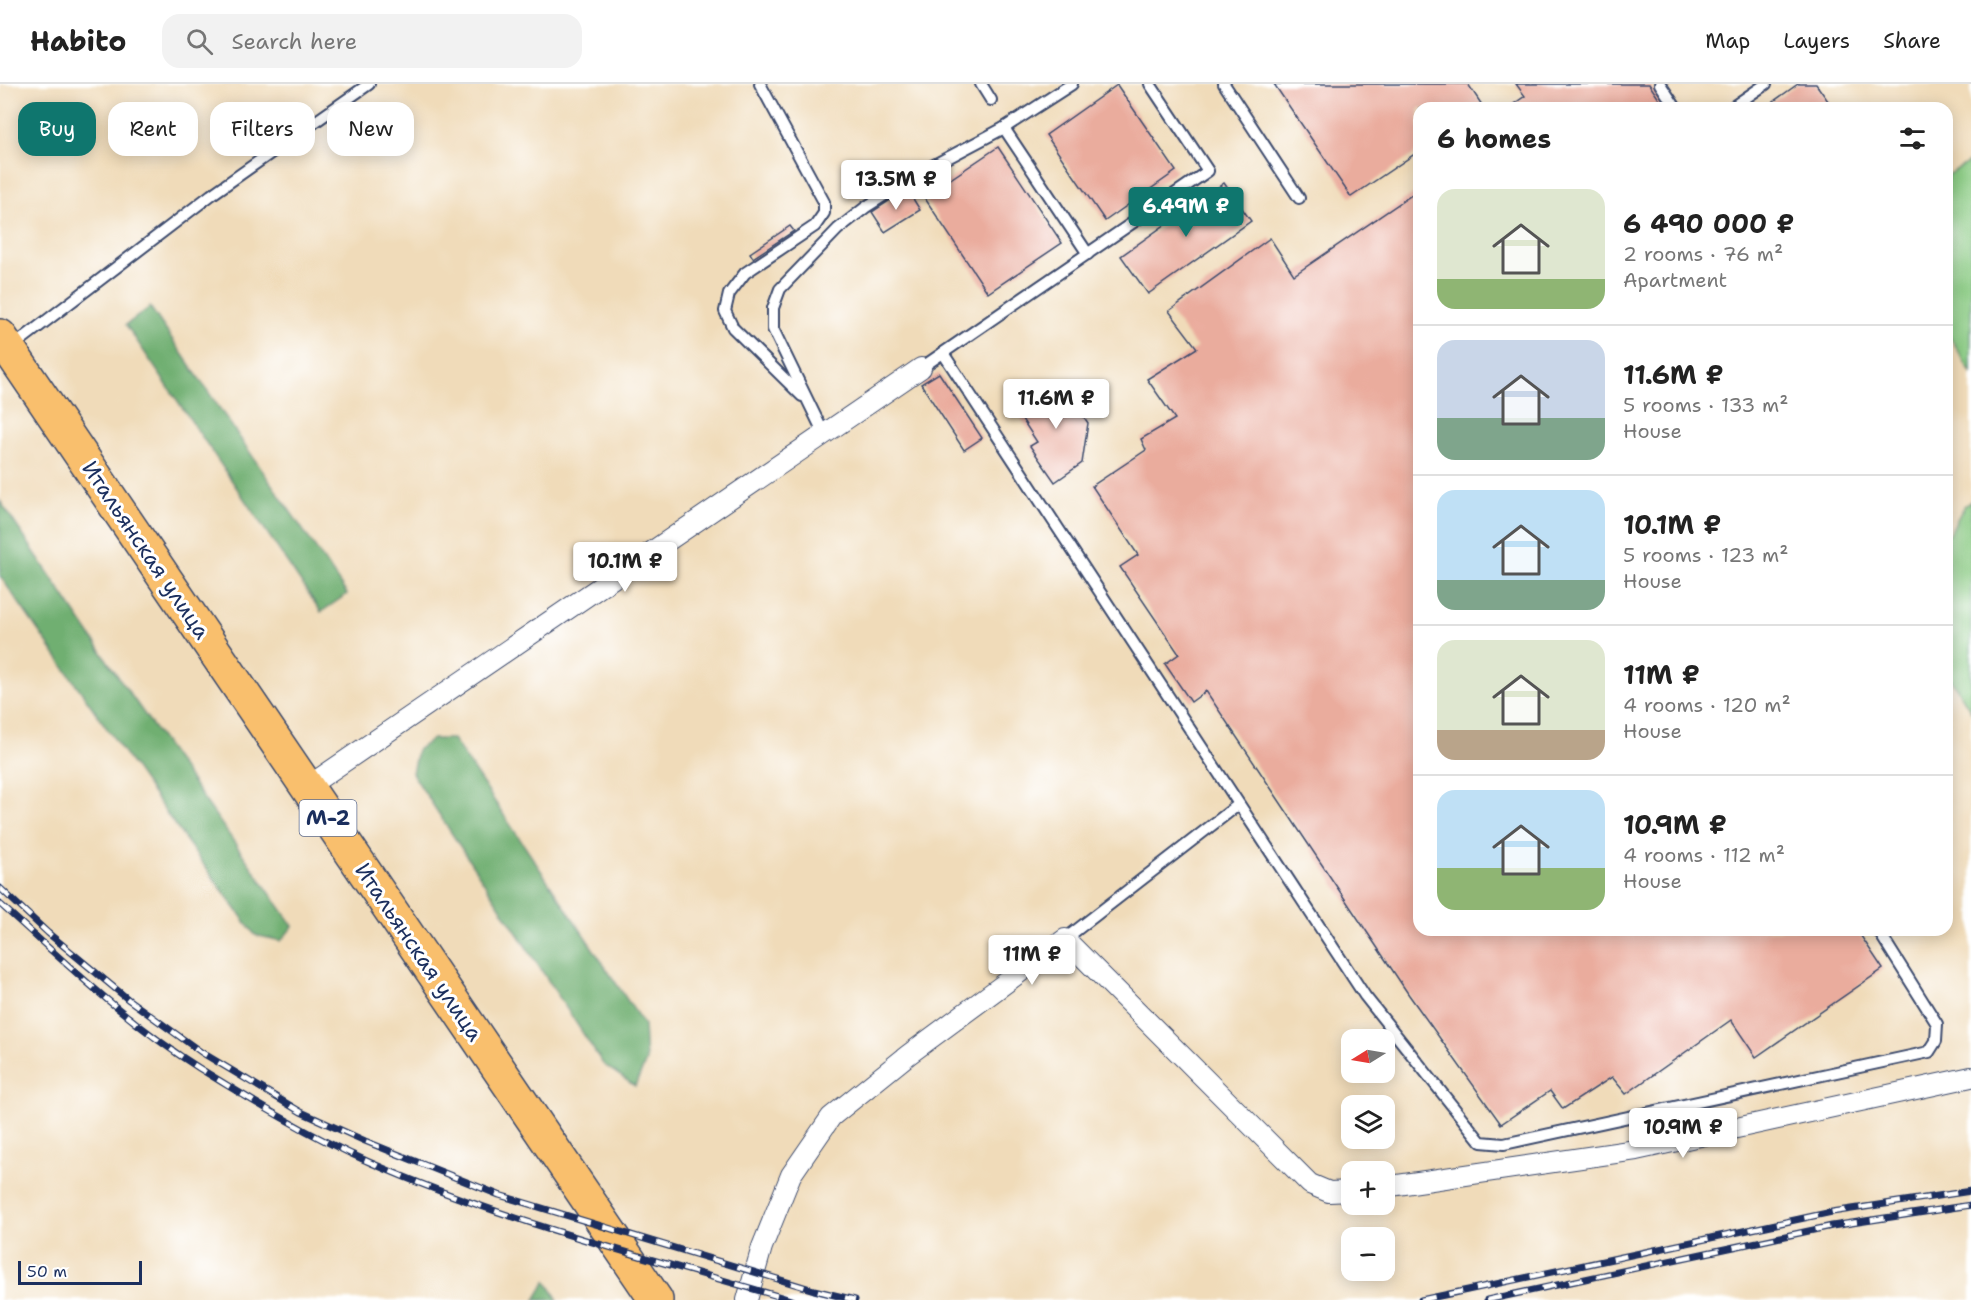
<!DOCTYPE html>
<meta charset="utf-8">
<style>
body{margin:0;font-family:"Shantell Sans",sans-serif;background:#f2f2f2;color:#222;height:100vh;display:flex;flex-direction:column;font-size:22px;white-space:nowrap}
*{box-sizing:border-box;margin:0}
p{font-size:20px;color:#767676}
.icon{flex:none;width:33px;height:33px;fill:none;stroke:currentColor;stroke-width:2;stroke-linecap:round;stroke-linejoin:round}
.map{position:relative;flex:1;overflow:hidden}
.panel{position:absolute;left:1413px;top:18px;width:540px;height:834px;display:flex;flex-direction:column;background:#fff;border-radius:18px;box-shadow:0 3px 15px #0003}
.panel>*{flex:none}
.guide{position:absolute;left:18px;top:18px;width:570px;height:54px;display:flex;gap:12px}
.needle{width:39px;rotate:259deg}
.buttons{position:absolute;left:1341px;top:945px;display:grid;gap:12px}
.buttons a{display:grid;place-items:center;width:54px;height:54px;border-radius:12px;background:#fff;box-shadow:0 3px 15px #0003;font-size:30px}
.scale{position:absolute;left:18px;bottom:15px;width:124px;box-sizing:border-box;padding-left:6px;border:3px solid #1b2f5e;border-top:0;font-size:16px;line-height:21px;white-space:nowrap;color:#1b2f5e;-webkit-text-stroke:4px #fff;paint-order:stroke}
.price{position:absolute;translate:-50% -51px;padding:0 14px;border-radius:6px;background:#fff;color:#222;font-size:20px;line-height:39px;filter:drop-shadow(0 2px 3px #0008)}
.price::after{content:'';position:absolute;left:50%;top:36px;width:18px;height:14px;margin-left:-9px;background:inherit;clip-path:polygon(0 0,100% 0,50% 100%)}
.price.active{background:#0f766e;color:#fff}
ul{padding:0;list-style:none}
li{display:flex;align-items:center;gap:18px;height:150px;padding:0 24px}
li+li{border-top:2px solid #e0e0e0}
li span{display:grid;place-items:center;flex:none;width:168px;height:120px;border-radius:18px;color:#555}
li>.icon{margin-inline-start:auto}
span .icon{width:72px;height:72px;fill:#fffc;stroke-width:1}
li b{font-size:26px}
h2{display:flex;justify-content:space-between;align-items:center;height:72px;padding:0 24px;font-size:26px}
.chip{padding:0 21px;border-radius:18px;background:#fff;box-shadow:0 3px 15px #0003;font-size:21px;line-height:54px}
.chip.active{background:#0f766e;color:#fff}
header{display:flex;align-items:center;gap:36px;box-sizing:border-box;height:84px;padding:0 30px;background:#fff;border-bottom:2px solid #e0e0e0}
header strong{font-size:28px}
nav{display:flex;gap:33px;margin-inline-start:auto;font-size:21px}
.search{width:420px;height:54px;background:#f2f2f2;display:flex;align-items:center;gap:15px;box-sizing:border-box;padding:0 21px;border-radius:18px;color:#767676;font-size:22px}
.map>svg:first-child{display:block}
.green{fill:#8acb83;stroke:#527d70;stroke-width:1.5}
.forest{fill:#6faf71;stroke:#456f68;stroke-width:1.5}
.building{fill:#eaac9d}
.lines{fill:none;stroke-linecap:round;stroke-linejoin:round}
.service-casing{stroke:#3b496c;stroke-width:14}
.minor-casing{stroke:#3b496c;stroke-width:22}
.trunk-casing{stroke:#3b496c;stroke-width:36}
.service{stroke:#fff;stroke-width:10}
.minor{stroke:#fff;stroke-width:20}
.trunk{stroke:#f9bf6d;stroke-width:33}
.rail-casing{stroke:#1b2f5e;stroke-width:7}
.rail{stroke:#fff;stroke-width:4.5;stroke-dasharray:14;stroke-linecap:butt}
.labels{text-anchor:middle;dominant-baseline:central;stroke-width:6;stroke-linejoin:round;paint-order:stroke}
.shield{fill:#fff;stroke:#5f6d8e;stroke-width:1.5}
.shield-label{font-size:21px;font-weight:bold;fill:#1b2f5e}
.street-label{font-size:22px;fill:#1b2f5e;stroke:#fff}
</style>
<header>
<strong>Habito</strong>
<div class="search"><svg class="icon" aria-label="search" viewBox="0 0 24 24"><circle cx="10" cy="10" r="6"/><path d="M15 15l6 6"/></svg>Search here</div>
<nav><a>Map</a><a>Layers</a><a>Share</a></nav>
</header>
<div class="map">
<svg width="1971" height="1216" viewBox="0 0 1971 1216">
<rect width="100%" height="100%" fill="#fff"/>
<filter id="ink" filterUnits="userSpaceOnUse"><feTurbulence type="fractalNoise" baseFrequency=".0167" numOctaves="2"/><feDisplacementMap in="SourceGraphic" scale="12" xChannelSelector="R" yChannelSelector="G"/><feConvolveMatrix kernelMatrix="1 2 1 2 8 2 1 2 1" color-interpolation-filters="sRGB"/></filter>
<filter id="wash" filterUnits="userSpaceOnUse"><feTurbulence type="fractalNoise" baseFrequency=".008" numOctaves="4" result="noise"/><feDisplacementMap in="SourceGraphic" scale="24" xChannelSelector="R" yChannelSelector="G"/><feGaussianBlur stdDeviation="1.35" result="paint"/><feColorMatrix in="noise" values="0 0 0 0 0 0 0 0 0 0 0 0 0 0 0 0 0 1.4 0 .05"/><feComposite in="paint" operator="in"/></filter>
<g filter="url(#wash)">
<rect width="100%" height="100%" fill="#f0dbb9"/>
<g class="green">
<polygon points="1971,77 1971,289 1947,247 1947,91"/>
<polygon points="1971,417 1971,627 1947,589 1947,451 1950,449 1964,422"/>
</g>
<g class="forest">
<polygon points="150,223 347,510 321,528 126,241"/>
<polygon points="0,417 119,594 293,842 281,857 255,851 174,740 0,492"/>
<polygon points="433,655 453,655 644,941 646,977 635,1002 603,980 412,689 417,666"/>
<polygon points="546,1197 558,1216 535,1216"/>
</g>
<g id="blocks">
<g class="building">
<polygon points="1274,0 1468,0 1484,24 1419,24 1419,67 1351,113"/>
<polygon points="1516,0 1649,0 1665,24 1508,24 1525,12"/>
<polygon points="1798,0 1816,0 1833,24 1764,24"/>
<polygon points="1117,1 1176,87 1105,137 1046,51"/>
<polygon points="998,63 1062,159 988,209 924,113"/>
<polygon points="1224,99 1251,137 1148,210 1121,172"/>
<polygon points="907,105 920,126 885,148 872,128"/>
<polygon points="1419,106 1419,846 1857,846 1883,885 1756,973 1731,936 1626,1010 1612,993 1563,1025 1550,1007 1501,1040 1409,911 1206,607 1191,618 1165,580 1179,570 1120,483 1138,471 1092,402 1146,366 1141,355 1175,335 1147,295 1197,264 1169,227 1270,154 1294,191"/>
<polygon points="790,142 794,147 753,174 750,169"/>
<polygon points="939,289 982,354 964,366 921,300"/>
<polygon points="1059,296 1088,339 1082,379 1055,398 1030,362 1037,358 1016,326"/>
</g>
</g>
</g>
<g filter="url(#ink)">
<use href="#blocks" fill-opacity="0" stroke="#3b496c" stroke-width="1.5"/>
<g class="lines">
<defs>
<g id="service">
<polyline points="760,0 824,118 824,129 815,142 745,189 729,210 725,227 733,244 802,312"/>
<polyline points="981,0 991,16"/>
<polyline points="1224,0 1299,114"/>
<polyline points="1660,0 1676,24"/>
<polyline points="1731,24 1766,0"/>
<polyline points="1004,44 1088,170"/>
<polyline points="12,263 211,111 369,0"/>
<polyline points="943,269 1365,912 1481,1058 1504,1060 1929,968 1936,957 1937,940 1878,846"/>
<polyline points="921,284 1208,87 1150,0"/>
<polyline points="824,350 773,245 773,224 780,205 838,145 866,123 919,89 1004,44 1072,0"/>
<polyline points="1065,855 1238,721"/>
</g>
<g id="minor">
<polyline points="307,703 921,284"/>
<polyline points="1384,1103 1636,1066 1971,993"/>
<polyline points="747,1216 762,1163 791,1091 831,1033 908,971 1065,855 1310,1100 1329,1108 1352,1107"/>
</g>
<polyline id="trunk" points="0,252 656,1216"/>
</defs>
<use href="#service" class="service-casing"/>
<use href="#minor" class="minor-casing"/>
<use href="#trunk" class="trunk-casing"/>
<use href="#service" class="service"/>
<use href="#minor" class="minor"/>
<use href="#trunk" class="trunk"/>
<defs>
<g id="rail">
<polyline points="0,804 48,849 129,916 201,968 301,1028 365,1057 499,1111 814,1206 855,1216"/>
<path d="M0 820C64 877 126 938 199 984 254 1018 310 1052 369 1078 505 1138 650 1174 791 1216"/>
<polyline points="1421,1216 1832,1128 1971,1107"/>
<polyline points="1487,1216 1832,1142 1971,1121"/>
</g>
</defs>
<use href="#rail" class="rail-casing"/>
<use href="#rail" class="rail"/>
</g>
</g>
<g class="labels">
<rect class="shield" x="299.5" y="716" width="57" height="36" rx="4.5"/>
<g class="shield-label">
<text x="328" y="734">М-2</text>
</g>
<g class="street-label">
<text transform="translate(146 466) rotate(56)">Итальянская улица</text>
<text transform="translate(419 868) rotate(56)">Итальянская улица</text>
</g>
</g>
</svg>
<div class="buttons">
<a><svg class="needle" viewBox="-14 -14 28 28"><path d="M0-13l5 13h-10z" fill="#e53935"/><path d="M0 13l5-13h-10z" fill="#767676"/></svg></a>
<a><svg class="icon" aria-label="layers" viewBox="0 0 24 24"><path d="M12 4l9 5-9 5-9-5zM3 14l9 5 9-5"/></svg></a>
<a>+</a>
<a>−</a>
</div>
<div class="scale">50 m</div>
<b class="price" style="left:896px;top:127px">13.5M ₽</b>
<b class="price active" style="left:1186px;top:154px">6.49M ₽</b>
<b class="price" style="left:1056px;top:346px">11.6M ₽</b>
<b class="price" style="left:625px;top:509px">10.1M ₽</b>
<b class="price" style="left:1032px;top:902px">11M ₽</b>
<b class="price" style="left:1683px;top:1075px">10.9M ₽</b>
<div class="guide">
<a class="chip active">Buy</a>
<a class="chip">Rent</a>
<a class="chip">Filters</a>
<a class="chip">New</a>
</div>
<section class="panel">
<h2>6 homes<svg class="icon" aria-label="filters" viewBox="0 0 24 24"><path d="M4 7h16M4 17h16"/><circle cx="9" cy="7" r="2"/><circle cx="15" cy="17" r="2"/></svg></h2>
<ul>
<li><span style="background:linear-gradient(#dfe7d0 75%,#8fb573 0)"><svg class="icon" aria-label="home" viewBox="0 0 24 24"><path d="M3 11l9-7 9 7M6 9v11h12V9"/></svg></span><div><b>6 490 000 ₽</b><p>2 rooms · 76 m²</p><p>Apartment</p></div></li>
<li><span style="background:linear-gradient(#c9d6e8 65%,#7fa58c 0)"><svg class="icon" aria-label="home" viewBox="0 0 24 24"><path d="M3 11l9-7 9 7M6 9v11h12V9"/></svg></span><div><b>11.6M ₽</b><p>5 rooms · 133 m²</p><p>House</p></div></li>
<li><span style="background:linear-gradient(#bfe0f5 75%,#7fa58c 0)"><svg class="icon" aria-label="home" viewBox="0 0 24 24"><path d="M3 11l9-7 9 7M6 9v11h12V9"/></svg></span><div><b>10.1M ₽</b><p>5 rooms · 123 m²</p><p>House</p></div></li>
<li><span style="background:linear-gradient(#dfe7d0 75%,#b9a48a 0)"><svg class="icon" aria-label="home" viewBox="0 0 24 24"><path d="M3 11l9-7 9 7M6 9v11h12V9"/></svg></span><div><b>11M ₽</b><p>4 rooms · 120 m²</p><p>House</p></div></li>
<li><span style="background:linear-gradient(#bfe0f5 65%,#8fb573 0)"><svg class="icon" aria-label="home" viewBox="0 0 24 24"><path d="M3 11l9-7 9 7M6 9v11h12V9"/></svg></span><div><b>10.9M ₽</b><p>4 rooms · 112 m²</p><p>House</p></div></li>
</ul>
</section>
</div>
